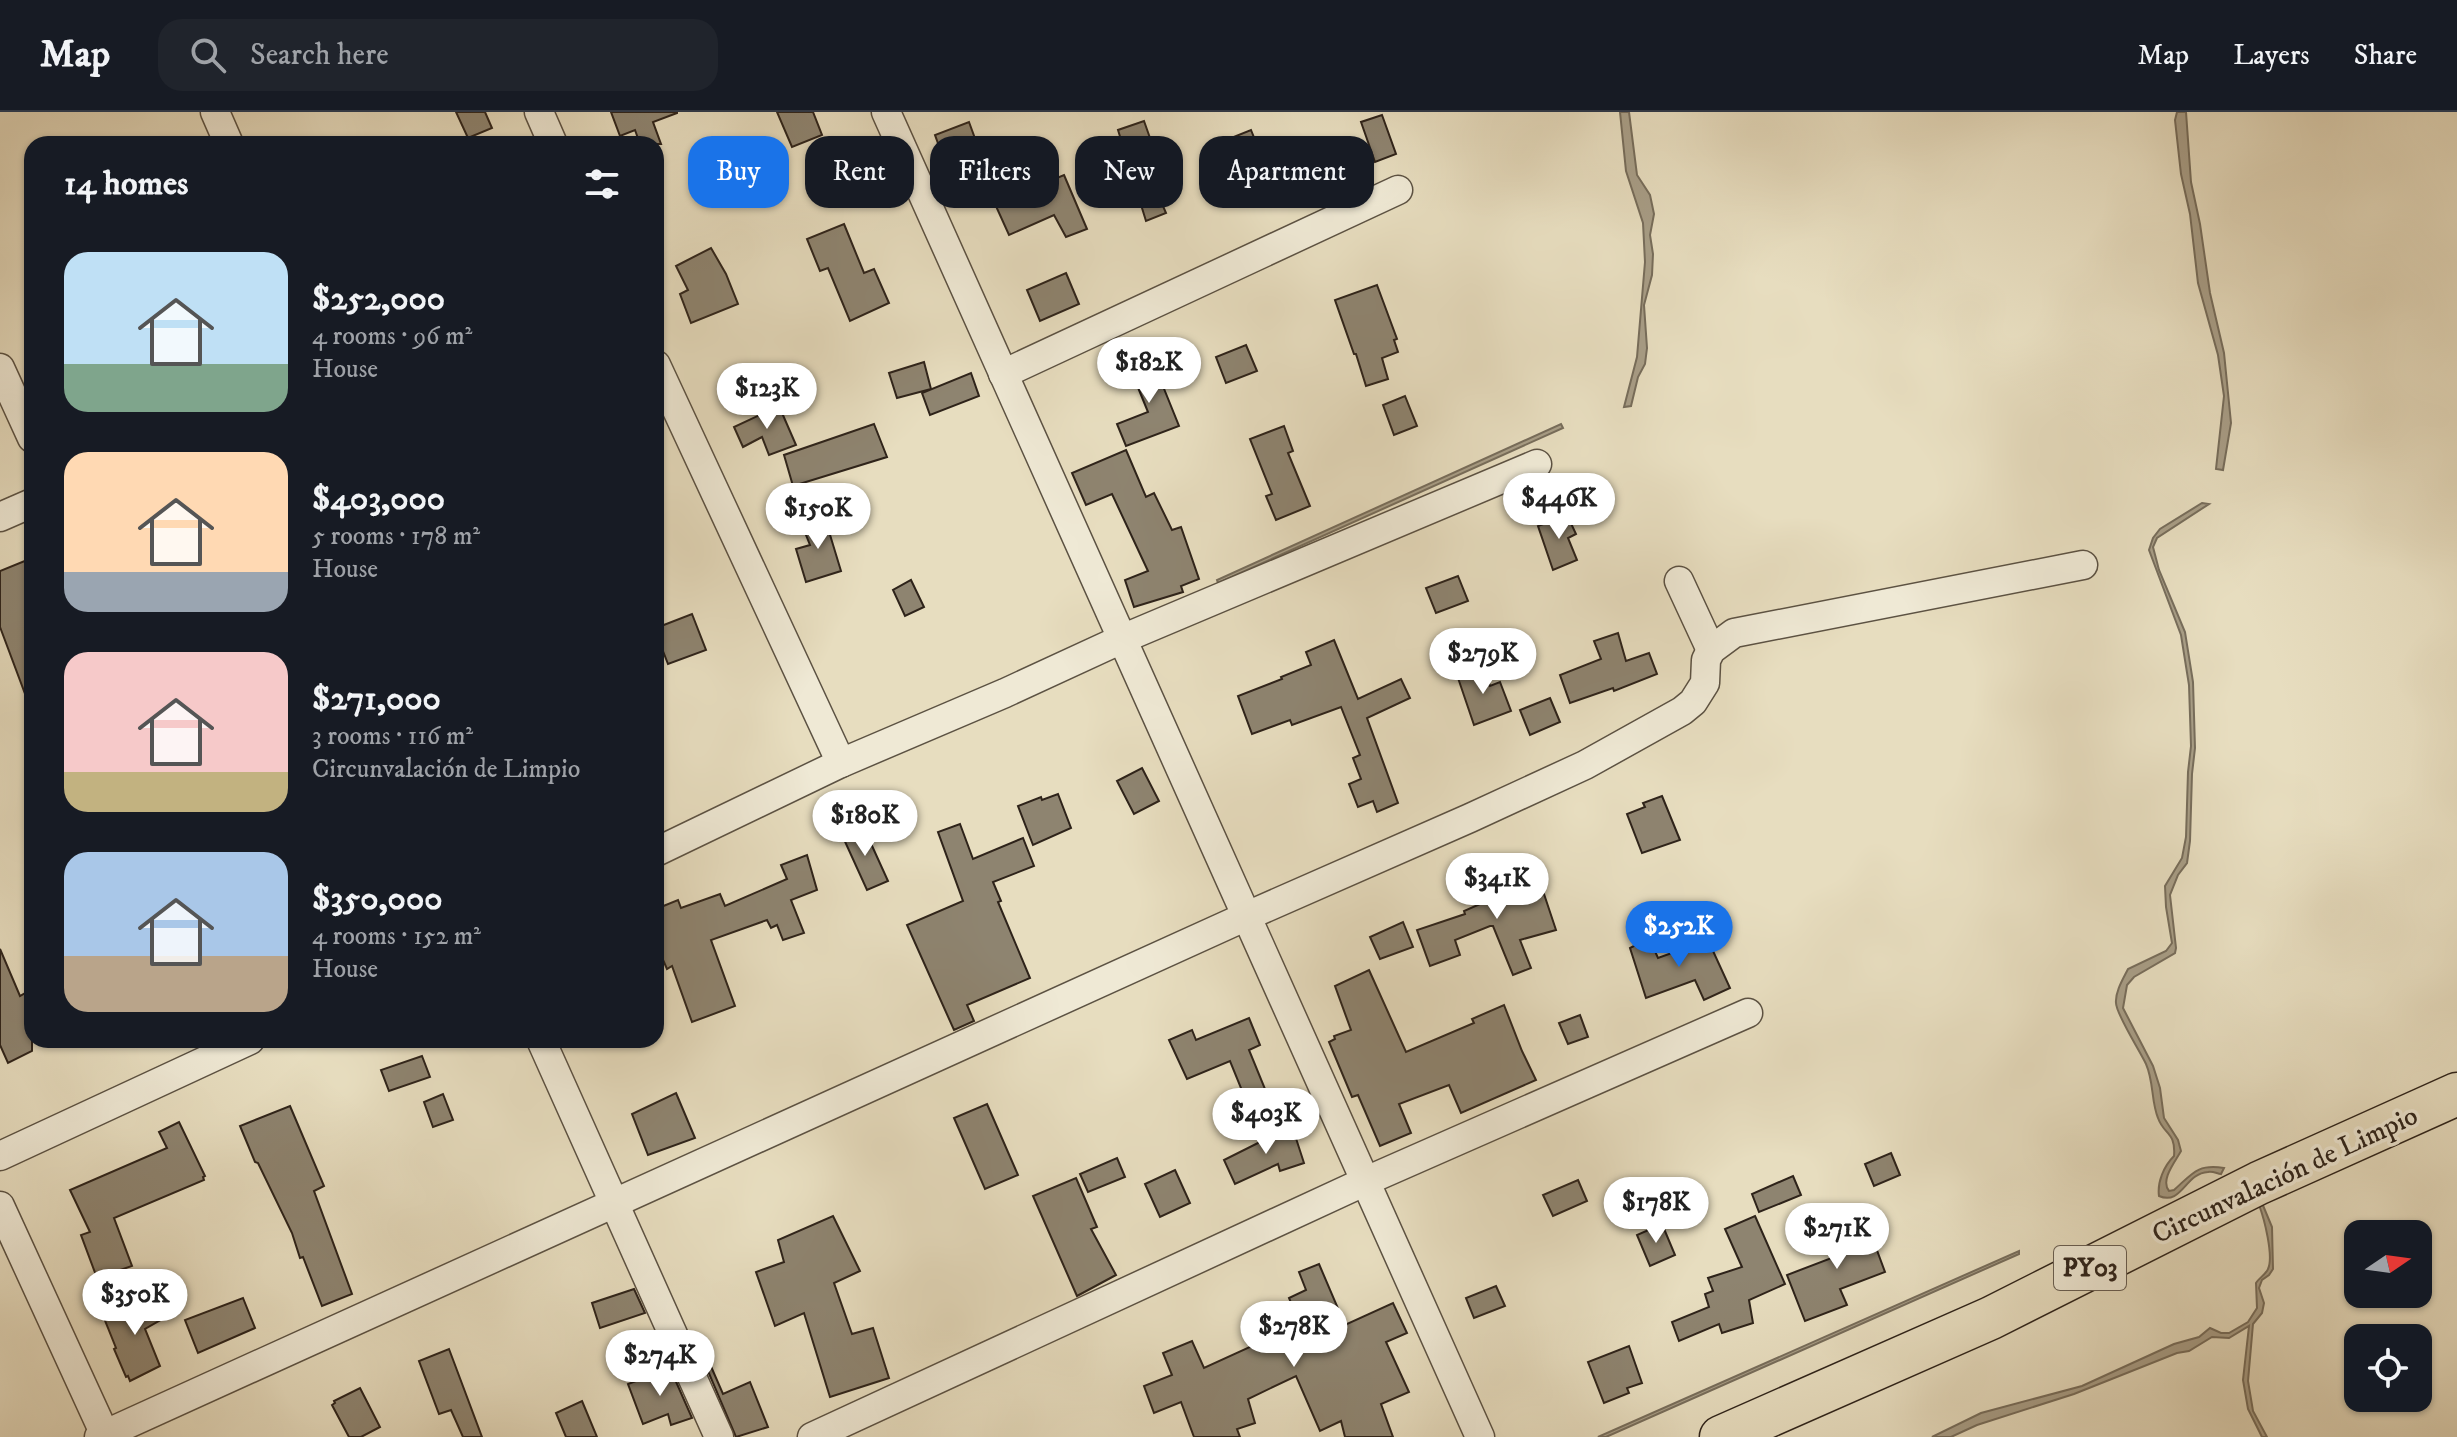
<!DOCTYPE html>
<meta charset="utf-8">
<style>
body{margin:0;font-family:"IM FELL DW Pica",serif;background:#20242c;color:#f1f3f6;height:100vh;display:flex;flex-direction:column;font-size:30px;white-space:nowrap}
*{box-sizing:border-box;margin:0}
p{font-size:26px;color:#9ea1a6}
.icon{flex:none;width:44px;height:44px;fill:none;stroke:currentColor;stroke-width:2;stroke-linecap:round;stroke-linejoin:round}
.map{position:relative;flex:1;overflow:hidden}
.side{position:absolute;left:24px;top:24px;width:640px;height:912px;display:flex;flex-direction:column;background:#171b24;border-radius:24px;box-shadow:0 2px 6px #0004}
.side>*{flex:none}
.top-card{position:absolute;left:688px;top:24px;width:760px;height:72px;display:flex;gap:16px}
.needle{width:52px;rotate:77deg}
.buttons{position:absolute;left:2344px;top:1108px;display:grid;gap:16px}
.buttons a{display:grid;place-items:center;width:88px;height:88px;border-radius:16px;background:#171b24;box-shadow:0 2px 6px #0004;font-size:40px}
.price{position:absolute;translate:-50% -68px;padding:0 18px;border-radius:28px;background:#fff;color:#222;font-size:26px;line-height:52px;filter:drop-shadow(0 2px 4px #0008)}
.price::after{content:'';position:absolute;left:50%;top:48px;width:24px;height:18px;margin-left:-12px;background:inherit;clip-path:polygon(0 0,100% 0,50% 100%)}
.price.active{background:#1a73e8;color:#fff}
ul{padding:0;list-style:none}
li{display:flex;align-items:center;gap:24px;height:200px;padding:0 40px}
li span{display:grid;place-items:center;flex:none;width:224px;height:160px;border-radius:24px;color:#555}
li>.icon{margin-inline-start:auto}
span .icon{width:96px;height:96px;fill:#fffc;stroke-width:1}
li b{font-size:34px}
h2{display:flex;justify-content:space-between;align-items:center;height:96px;padding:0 40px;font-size:34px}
.pill{padding:0 28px;border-radius:24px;background:#171b24;box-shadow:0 2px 6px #0004;font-size:28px;line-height:72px}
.pill.active{background:#1a73e8;color:#fff}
header{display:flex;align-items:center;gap:48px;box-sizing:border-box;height:112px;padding:0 40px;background:#171b24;border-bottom:2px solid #363941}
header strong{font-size:38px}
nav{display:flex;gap:44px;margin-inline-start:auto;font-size:28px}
.search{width:560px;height:72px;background:#20242c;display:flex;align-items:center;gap:20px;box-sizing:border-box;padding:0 28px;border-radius:24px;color:#9ea1a6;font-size:30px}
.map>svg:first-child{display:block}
.water{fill:#a89e87;stroke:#776d5b;stroke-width:2}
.building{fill:#8e8470;stroke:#2e231a;stroke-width:2}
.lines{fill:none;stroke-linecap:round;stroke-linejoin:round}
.minor-casing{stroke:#5c5243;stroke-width:31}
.highway-casing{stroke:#2e231a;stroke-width:45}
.minor{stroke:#efe9d5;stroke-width:28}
.highway{stroke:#e7ddbf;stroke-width:42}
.labels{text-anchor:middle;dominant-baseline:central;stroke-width:7;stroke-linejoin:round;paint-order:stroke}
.shield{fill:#efe9d5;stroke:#685e52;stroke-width:2}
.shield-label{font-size:26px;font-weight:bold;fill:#2e231a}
.street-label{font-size:28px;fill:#2e231a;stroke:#efe9d5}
</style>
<header>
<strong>Map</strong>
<div class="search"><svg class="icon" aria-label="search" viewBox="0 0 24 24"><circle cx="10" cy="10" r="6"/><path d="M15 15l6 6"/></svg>Search here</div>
<nav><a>Map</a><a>Layers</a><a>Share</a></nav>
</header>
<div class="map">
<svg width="2457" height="1325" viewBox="0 0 2457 1325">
<rect width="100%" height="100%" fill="#e7ddbf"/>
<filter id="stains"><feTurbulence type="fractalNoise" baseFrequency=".0025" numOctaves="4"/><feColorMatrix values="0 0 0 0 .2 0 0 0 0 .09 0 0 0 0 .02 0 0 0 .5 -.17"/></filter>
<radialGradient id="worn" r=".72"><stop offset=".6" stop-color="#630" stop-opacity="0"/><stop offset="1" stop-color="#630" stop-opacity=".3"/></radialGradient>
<g class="water">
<polygon points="1620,0 1629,0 1637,63 1650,83 1654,102 1650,123 1653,142 1652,163 1644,193 1647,236 1645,252 1638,265 1631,294 1624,295 1637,245 1645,150 1643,111 1626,59"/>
<polygon points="2177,0 2186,0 2191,70 2200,112 2210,181 2224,241 2231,311 2223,358 2216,357 2224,284 2218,243 2198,171 2190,102 2181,62 2175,8"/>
<polygon points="1561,312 1563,316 1218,471 1217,468"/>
<path d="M2202 391 2209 392 2157 426 2153 435 2159 458 2185 520 2193 570 2195 636 2192 662 2190 729 2187 751 2178 763 2170 783 2176 836 2175 841 2134 865 2127 873 2123 896 2153 954 2160 976 2164 1006 2178 1028 2181 1039C2175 1050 2160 1068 2169 1079L2174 1078C2193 1061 2197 1052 2224 1056L2221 1062C2216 1061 2212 1059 2208 1060 2185 1061 2182 1094 2159 1084 2157 1070 2164 1054 2174 1044 2176 1020 2164 1023 2158 1006 2151 989 2154 970 2146 952 2140 939 2116 902 2116 891 2115 880 2123 867 2128 857L2166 839 2172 831 2166 795 2165 774 2182 746 2186 725 2188 660 2191 634 2189 573 2181 523 2149 438 2153 426 2160 417Z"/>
<path d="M2262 1091 2272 1115 2273 1157 2269 1163 2262 1168 2259 1176 2264 1191 2262 1201 2253 1212 2248 1269 2253 1299 2267 1325H2262L2248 1297 2243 1268 2249 1214 2229 1226 2212 1225 2189 1239 2177 1241 2074 1282 1977 1313 1951 1325H1932L1981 1301 2082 1274 2174 1232 2199 1225 2210 1216 2221 1221H2229L2248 1210 2257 1196 2256 1171C2259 1166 2266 1162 2268 1157 2274 1144 2264 1106 2259 1093Z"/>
<polygon points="2019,1139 2019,1142 1606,1325 1598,1325"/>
</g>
<g class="building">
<polygon points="456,0 485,0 492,16 468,26"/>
<polygon points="611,0 677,0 677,1 653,10 661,32 640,32 635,18 620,24"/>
<polygon points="777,0 813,0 822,23 792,35"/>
<polygon points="1382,3 1396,42 1375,50 1361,10"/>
<polygon points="1144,9 1156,43 1153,44 1160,69 1153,71 1166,101 1146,109 1118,18"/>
<polygon points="969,10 981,43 947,56 935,23"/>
<polygon points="1251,18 1261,43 1241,51 1231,26"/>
<polygon points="867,52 876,73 845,86 836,65"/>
<polygon points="1064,63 1087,117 1066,125 1054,103 1009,123 995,92"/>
<polygon points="844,112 864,161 874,157 889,191 850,209 828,156 820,159 807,127"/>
<polygon points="711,136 726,162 738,192 691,211 680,182 688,178 676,154"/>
<polygon points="1066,161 1079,192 1040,209 1027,178"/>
<polygon points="1377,173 1397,227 1394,228 1398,240 1382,246 1388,267 1366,274 1356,242 1354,242 1335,188"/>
<polygon points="1246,233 1257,259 1226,271 1216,245"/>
<polygon points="1150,242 1179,314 1126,334 1117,312 1148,300 1128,251"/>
<polygon points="924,250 931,277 897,286 889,261"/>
<polygon points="971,261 979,284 930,303 922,281"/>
<polygon points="1405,284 1417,314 1394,323 1383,293"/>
<polygon points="779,294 796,333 769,343 762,325 743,335 734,315"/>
<polygon points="874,312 887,345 793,374 784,343"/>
<polygon points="1284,314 1293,339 1288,341 1310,394 1276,408 1266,384 1272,382 1250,327"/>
<polygon points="1126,338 1146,385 1154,381 1172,418 1181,415 1199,467 1181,474 1183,480 1134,495 1125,468 1148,459 1112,382 1086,393 1072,361"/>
<polygon points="824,403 841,459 806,470 796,437 810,433 802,413"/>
<polygon points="1567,403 1576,422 1568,426 1577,448 1553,458 1538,414"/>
<polygon points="32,446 32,594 30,595 0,515 0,459"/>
<polygon points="1458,464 1468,489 1436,501 1426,476"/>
<polygon points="911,468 924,495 905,504 893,478"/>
<polygon points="692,502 706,538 668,552 656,521 656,516"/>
<polygon points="1618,521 1626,549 1649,541 1657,562 1614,579 1613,576 1570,591 1560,563 1601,547 1594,529"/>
<polygon points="1334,528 1358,587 1401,567 1410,586 1367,606 1398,691 1377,700 1373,689 1358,695 1349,672 1361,667 1353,646 1360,643 1341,595 1292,613 1290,608 1252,622 1238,584 1282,567 1281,565 1311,553 1306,540"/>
<polygon points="1484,554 1490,574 1500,570 1511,599 1474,613 1457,563"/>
<polygon points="1550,586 1560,610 1530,623 1520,598"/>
<polygon points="1142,656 1159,689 1134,702 1117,669"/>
<polygon points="1058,682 1071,716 1033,733 1018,694 1041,685 1042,688"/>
<polygon points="1662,684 1680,728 1642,741 1627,702 1645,695 1643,691"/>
<polygon points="960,712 973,747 1023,726 1034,754 993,770 1001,789 998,790 1030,866 967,893 974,909 954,918 907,813 963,789 938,720"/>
<polygon points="863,714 888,769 867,778 842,723"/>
<polygon points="807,743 817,778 791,788 804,821 783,828 777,813 771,816 767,808 711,828 735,894 692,910 672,854 667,857 656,832 656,797 678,788 681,796 720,782 725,794 787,767 781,753"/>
<polygon points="1533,749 1556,818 1520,828 1531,856 1513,863 1493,814 1490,814 1455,828 1460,843 1430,854 1417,818 1465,802 1464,799 1512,778 1505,759"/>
<polygon points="1403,810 1413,835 1380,847 1370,825"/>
<polygon points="1649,826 1658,846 1708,828 1730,876 1704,888 1695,868 1646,886 1630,836"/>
<polygon points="0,837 20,884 32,877 32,939 8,951 0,933"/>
<polygon points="1369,858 1406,940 1474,911 1472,907 1504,893 1522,939 1536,968 1461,1001 1449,973 1399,992 1411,1021 1380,1034 1358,983 1352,985 1329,930 1335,927 1334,924 1351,918 1335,874"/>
<polygon points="1580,903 1588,925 1568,932 1559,911"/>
<polygon points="1249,906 1260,933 1249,938 1265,977 1245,986 1230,949 1187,967 1169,928 1192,918 1196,928"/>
<polygon points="422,944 430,965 389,979 381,958"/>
<polygon points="676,981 695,1026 648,1043 632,1002"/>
<polygon points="443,982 453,1008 433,1015 424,990"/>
<polygon points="987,992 1018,1063 985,1077 954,1006"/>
<polygon points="290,994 324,1074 314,1079 352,1182 322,1194 303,1145 300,1146 292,1121 258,1051 255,1050 240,1014"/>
<polygon points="179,1010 205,1064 203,1065 204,1068 114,1106 132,1154 97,1166 81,1123 90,1120 70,1078 167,1036 159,1020"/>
<polygon points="1292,1014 1304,1051 1280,1059 1278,1052 1235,1072 1224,1048 1266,1027 1265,1025"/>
<polygon points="1891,1041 1900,1063 1874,1074 1865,1052"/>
<polygon points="1117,1046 1125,1065 1088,1080 1080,1062"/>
<polygon points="1175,1058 1190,1091 1160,1105 1145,1072"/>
<polygon points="1793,1064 1801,1083 1759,1100 1752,1082"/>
<polygon points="1076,1066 1097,1115 1091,1117 1116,1163 1077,1184 1033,1084"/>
<polygon points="1578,1068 1587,1089 1553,1104 1543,1083"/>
<polygon points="833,1104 860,1159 834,1171 852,1222 873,1216 889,1266 830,1285 804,1201 775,1214 756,1160 784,1150 778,1128"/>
<polygon points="1755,1104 1785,1172 1749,1188 1753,1211 1722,1221 1719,1212 1679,1229 1672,1210 1709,1195 1705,1182 1713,1179 1708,1166 1742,1155 1725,1117"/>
<polygon points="1865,1106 1885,1160 1840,1177 1847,1193 1805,1209 1787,1163 1837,1144 1828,1120"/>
<polygon points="1662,1112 1675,1143 1650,1154 1637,1123"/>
<polygon points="1319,1152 1345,1213 1393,1191 1407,1221 1386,1230 1409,1280 1381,1292 1393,1325 1345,1325 1341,1309 1320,1319 1296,1264 1248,1287 1255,1311 1237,1317 1240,1325 1194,1325 1181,1290 1154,1301 1144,1274 1172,1263 1163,1241 1192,1229 1204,1256 1272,1225 1263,1206 1292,1193 1289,1186 1306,1178 1299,1160"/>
<polygon points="1496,1174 1505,1194 1474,1206 1466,1186"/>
<polygon points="634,1177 645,1201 600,1216 592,1191"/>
<polygon points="155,1183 164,1206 145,1217 160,1254 130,1269 128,1264 126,1265 114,1237 116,1236 104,1206"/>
<polygon points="243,1186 255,1216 198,1241 185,1208"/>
<polygon points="1629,1234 1642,1271 1627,1276 1629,1281 1604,1291 1588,1250"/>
<polygon points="449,1237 482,1325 463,1325 451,1298 439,1302 419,1249"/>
<polygon points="706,1243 723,1282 750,1270 768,1315 736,1325 702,1245"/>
<polygon points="670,1256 692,1306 671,1313 668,1302 643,1312 628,1272"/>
<polygon points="360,1276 380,1315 361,1325 349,1325 332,1293 335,1291 334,1289"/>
<polygon points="582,1289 597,1325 566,1325 556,1301"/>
</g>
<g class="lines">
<defs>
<g id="minor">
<polyline points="215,0 229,32"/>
<polyline points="539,0 553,32"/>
<polyline points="886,0 1480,1325"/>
<polyline points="656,253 841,651"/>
<polyline points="0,256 32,326"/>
<polyline points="1003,262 1398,78"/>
<polyline points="0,405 32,391"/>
<polyline points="1679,469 1711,538"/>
<polyline points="656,740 841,651 1005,581 1122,527 1537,352"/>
<polyline points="541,928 719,1325"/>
<polyline points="0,1044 250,928"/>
<polyline points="0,1094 106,1325"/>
<polyline points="99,1325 1247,804 1470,706 1585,653 1682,599 1693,590 1705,571 1706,548 1711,538 1734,521 2083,453"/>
<polyline points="812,1325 1366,1069 1748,901"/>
</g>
<polyline id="highway" points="1721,1325 1991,1206 2259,1071 2457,982"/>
</defs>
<use href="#minor" class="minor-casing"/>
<use href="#highway" class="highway-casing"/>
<use href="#minor" class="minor"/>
<use href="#highway" class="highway"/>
</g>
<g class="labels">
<rect class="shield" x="2054" y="1134" width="72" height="44" rx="6"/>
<g class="shield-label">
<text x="2090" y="1156">PY03</text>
</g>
<g class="street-label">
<text transform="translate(2285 1063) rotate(-25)">Circunvalación de Limpio</text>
</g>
</g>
<rect width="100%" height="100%" filter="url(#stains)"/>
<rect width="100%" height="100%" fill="url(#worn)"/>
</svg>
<div class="buttons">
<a><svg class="needle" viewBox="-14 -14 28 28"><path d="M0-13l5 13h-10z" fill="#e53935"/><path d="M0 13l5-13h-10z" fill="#9ea1a6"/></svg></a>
<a><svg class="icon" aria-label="locate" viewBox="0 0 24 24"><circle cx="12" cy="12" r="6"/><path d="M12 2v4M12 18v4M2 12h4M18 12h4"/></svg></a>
</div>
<b class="price" style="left:1149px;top:293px">$182K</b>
<b class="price" style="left:767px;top:319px">$123K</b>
<b class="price" style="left:1559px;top:429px">$446K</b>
<b class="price" style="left:818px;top:439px">$150K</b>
<b class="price" style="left:1483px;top:584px">$279K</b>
<b class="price" style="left:865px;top:746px">$180K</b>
<b class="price" style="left:1497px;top:809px">$341K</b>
<b class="price active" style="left:1679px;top:857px">$252K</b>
<b class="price" style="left:1266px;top:1044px">$403K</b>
<b class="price" style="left:1656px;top:1133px">$178K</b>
<b class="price" style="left:1837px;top:1159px">$271K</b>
<b class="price" style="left:135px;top:1225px">$350K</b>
<b class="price" style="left:1294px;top:1257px">$278K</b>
<b class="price" style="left:660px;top:1286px">$274K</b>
<div class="top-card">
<a class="pill active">Buy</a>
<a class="pill">Rent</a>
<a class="pill">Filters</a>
<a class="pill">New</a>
<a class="pill">Apartment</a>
</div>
<section class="side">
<h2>14 homes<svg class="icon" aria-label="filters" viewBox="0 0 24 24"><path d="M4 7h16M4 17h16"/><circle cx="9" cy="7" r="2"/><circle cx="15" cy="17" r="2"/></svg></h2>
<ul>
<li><span style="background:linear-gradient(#bfe0f5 70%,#7fa58c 0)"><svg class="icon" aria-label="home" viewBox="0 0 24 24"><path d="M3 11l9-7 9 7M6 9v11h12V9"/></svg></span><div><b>$252,000</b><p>4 rooms · 96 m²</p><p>House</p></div></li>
<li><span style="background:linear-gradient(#ffd9b3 75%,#9aa5b1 0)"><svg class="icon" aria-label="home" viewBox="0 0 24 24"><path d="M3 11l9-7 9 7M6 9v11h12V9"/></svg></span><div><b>$403,000</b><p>5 rooms · 178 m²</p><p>House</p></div></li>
<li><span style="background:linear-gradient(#f6c9c9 75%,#c2b280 0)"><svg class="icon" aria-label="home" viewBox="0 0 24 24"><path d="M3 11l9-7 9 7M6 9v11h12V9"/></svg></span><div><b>$271,000</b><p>3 rooms · 116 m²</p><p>Circunvalación de Limpio</p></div></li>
<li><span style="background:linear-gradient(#a9c7e8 65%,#b9a48a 0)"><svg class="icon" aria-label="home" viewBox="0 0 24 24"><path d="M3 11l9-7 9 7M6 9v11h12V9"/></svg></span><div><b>$350,000</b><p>4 rooms · 152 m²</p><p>House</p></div></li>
</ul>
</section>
</div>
